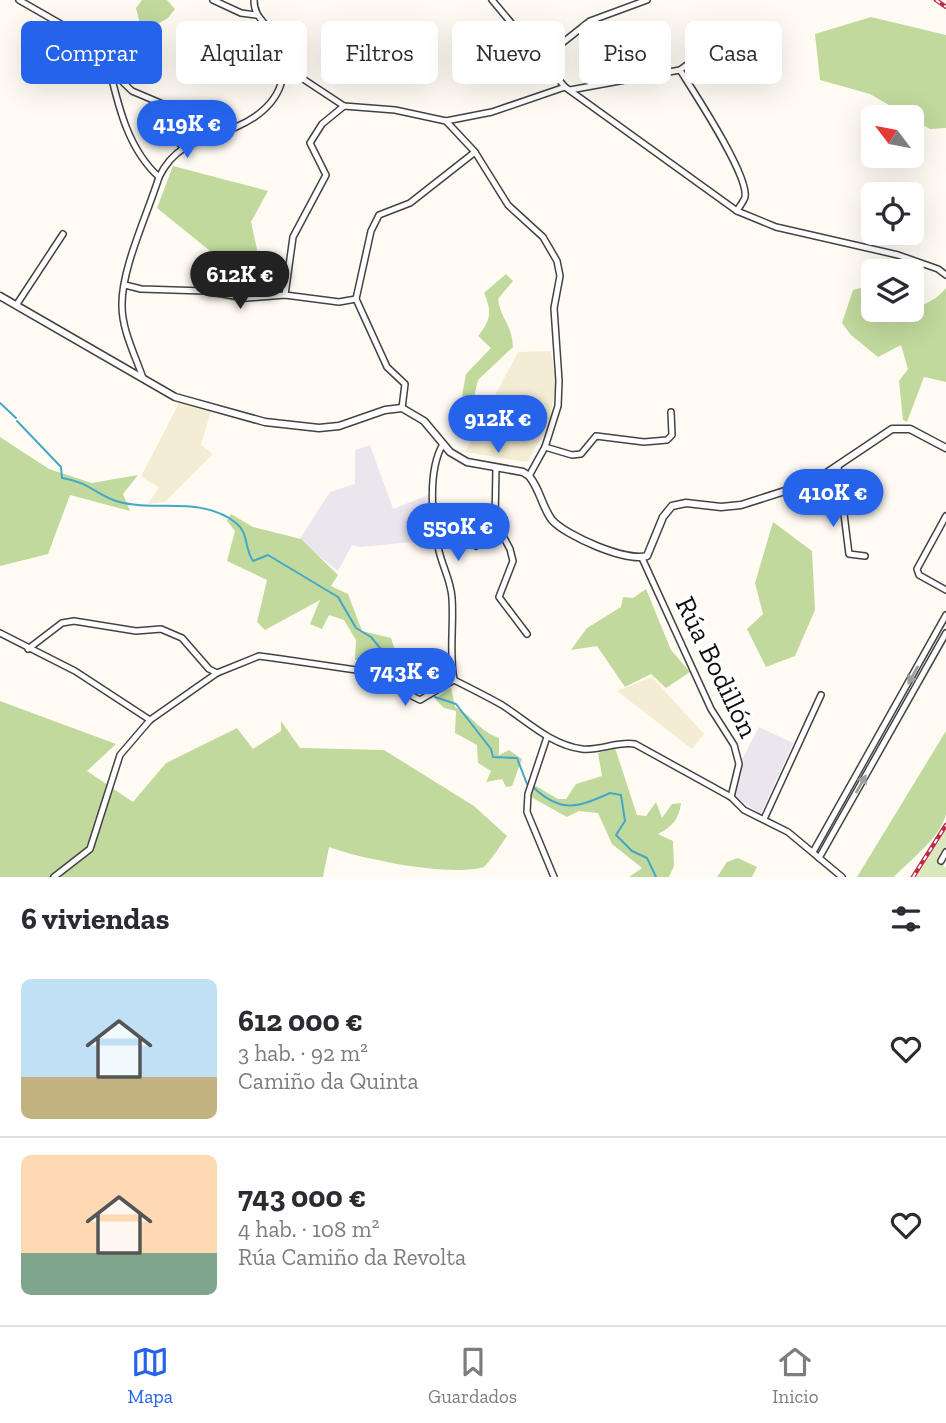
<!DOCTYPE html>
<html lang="es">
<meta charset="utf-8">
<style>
body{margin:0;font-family:"Zilla Slab",serif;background:#f7f7f7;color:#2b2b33;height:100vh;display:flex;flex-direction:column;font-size:26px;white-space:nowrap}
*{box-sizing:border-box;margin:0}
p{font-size:23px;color:#7c7c81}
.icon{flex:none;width:38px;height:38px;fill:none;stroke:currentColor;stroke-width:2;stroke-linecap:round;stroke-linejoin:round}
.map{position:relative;height:877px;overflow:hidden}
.sheet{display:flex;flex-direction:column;background:#fff;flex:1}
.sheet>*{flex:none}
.banner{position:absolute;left:21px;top:21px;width:905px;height:63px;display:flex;gap:14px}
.needle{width:46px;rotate:302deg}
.tools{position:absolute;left:861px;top:105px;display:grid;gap:14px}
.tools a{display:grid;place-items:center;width:63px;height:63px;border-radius:10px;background:#fff;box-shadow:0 7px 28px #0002;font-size:35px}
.price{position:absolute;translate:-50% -60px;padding:0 16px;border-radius:24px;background:#2563eb;color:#fff;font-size:23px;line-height:46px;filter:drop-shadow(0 2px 4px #0008)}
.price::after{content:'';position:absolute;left:50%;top:42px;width:21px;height:16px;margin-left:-10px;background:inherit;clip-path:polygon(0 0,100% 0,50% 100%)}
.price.current{background:#222;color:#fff}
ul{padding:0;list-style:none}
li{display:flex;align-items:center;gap:21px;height:175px;padding:0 21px}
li+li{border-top:2px solid #e1e1e2}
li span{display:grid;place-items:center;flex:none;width:196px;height:140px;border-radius:10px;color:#555}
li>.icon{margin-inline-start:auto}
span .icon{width:84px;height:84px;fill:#fffc;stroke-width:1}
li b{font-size:30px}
h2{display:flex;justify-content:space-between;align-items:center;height:84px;padding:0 21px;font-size:30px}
.pill{padding:0 24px;border-radius:10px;background:#fff;box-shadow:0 7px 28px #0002;font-size:24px;line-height:63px}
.pill.current{background:#2563eb;color:#fff}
.tabs{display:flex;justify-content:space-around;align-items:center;height:98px;border-top:2px solid #e1e1e2;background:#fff;font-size:19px;color:#7c7c81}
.tabs a{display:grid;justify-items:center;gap:4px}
.tabs .current{color:#2563eb}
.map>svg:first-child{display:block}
.industrial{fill:#ebe5ee}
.farmland{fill:#f4edd3}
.green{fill:#dae9bd}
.forest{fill:#c1d99d}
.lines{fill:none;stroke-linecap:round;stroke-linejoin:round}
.stream{stroke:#43a7c9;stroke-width:2}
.minor-casing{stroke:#434343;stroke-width:8}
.tertiary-casing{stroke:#434343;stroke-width:9}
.minor{stroke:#fff;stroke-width:5}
.tertiary{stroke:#fff;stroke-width:6}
.rail-casing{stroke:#bc2c48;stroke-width:4.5}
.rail{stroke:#fff;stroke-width:2;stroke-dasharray:5;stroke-linecap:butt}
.oneway{fill:#9f9f9f}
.labels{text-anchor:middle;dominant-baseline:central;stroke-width:7;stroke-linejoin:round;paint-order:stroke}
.street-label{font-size:28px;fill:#101010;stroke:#fff}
</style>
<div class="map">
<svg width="946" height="877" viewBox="0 0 946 877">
<rect width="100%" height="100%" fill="#fffbf3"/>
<g class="industrial">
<polygon points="370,445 393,509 431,494 433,540 360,547 352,545 338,571 299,540 330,492 355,484 355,450"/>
<polygon points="759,727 793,743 761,814 735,797 740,763"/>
</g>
<g class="farmland">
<polygon points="551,351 556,387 548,426 527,462 465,452 518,352"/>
<polygon points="180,401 211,410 201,445 213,454 165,502 148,504 159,487 141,477"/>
<polygon points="652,677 704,734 692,749 617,691"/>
</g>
<polygon class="green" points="946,830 946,846 938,859 946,868 946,877 916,877"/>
<g class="forest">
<polygon points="142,0 167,0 175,9 168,18 149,29 140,24 136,8"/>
<polygon points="871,17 946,35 946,128 930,129 870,94 820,80 815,34"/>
<polygon points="173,166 268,191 251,222 258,254 239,302 214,297 225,263 157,208"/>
<path d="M506 274 513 281 498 299C501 320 512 324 513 347L478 380 474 397 462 396 466 374 491 348 478 336C491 320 492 311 484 293Z"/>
<path d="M873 285V310C901 310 927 311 946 288V382L924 377 907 422 903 420 899 381 908 369 901 345 878 357 851 335 842 323 853 290Z"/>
<polygon points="0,437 49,469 92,483 138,475 123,494 130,511 70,495 48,554 0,566"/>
<polygon points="231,514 253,527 301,539 338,575 331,586 348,594 362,631 391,638 395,651 411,659 400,674 399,686 387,683 370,659 355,660 356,640 344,620 329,615 322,629 310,624 320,600 265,630 257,622 267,580 227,561 235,531 227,521"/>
<polygon points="773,522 812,551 815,610 795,656 766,667 747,629 763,614 755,583"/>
<polygon points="646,589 671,650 690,672 666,688 651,674 625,687 597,646 571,650 587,628 621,607 623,597 633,598"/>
<path d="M451 687 455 707C474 717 479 731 499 738V755L509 750 522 759 512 786 506 787 502 779 486 782 491 771 478 763 477 745 455 733 456 711 444 708 435 699Z"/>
<path d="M0 701 116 744 87 771 133 802 166 763 237 728 253 749 281 731V721L300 748 384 750 474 806 507 836C500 846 493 858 484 867 451 877 365 860 329 847L323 877H0Z"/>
<path d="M946 731C946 755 946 792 946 814 941 837 910 860 894 877H857Z"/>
<path d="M615 748 637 815 646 816 656 802 662 818 672 804 681 803C679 819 672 827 658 834L673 841 674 866 669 877H629L642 868 612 844 598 813 579 811 567 817 531 797 534 785 558 799H566L576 784 602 776 598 753Z"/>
<polygon points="738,858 757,867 752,877 717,877 727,862"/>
</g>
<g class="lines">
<g class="stream">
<polyline points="0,403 16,418"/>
<path d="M17 421 61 467 62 478C89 482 95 494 116 501 156 513 201 495 236 523 249 533 244 548 253 561L268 555 338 597 356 628 371 637 385 654H397L403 663 415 665 430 690"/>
<polyline points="435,697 456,704 491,749 493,757 517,758 527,784"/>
<path d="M534 788C562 814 579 807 610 793L621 795 625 821 616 835 632 851 647 858 656 877"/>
</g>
<defs>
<g id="minor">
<polyline points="19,0 66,27 132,91 165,105 159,122 182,146"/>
<polyline points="213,0 241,13 256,15"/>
<polyline points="492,0 565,87 737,211 776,227 898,255 938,269 946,275"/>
<polyline points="542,59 590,21 647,0"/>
<polyline points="285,67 344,106 395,110 446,121 492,112 565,87"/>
<path d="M680 70C693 91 749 175 745 197 744 201 739 207 737 211"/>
<path d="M110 71C119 109 129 150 159 177"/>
<polyline points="570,90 680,70 718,42 734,56 759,61"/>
<polyline points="163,112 182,122"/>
<polyline points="446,121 475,152 508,205 543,237 557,261 560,276 554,308 559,381 558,406 545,447 529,476"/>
<polyline points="125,285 141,289 205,291 247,298 285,295 339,302 356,299"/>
<polyline points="285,295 293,237 326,175 310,143 322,124 344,106"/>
<polyline points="17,304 63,234"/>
<path d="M143 378C135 355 122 330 122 306 121 269 148 213 159 177 181 132 221 141 256 116 284 96 292 65 274 36 266 22 254 18 254 0"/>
<polyline points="402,408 405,384 387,367 356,299 371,231 379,215 410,203 475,152"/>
<path d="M443 444C427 471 432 522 439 551 443 568 451 581 452 598 454 626 449 652 454 680"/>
<polyline points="545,447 572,455 581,454 596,436 644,442 667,440 672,435 671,412"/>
<polyline points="838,466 849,554 865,556"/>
<polyline points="496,468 495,521 510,549 513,561 499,597 527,634"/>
<polyline points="946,516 917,569 919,575 946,590"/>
<polyline points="476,546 495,521"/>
<polyline points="642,558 711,709 734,745 739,764 731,797"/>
<polyline points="0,633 75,671 150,720"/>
<polyline points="28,649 62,623 74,621 136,631 161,629 182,638 209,669 217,673"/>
<polyline points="547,737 528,794 527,812 554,877"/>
<polyline points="764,819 821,695"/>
<polyline points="813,852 946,615"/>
<polyline points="819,858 946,633"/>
<polyline points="941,861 946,852"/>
<path d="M54 877 90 849 120 755 150 720 217 673 259 656 281 659 363 671 420 700 454 680C470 688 486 696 502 705 527 721 551 745 582 749 600 751 617 741 635 744L731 797 744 810 788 832 842 877"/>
</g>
<path id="tertiary" d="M0 296 175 397 265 422 319 428 339 426 385 410 402 408 424 421 450 452 467 462 523 472 529 476C540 489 542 507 552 520 566 536 626 562 647 556L663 517 672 506 686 503 721 507 741 505 813 482 892 429H910L946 448"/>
</defs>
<use href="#minor" class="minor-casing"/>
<use href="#tertiary" class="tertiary-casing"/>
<use href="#minor" class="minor"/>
<use href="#tertiary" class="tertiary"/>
<defs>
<g id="rail">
<polyline points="936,0 946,7"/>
<polyline points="913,877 946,825"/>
</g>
</defs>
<use href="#rail" class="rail-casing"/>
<use href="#rail" class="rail"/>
</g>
<defs><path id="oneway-solid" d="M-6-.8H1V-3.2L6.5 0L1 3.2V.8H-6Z" transform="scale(1.75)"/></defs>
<g class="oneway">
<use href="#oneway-solid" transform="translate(913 675) rotate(119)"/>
<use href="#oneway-solid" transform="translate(861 784) rotate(-61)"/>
</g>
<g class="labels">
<g class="street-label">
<text transform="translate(717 667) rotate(64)">Rúa Bodillón</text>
</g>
</g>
</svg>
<div class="tools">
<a><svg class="needle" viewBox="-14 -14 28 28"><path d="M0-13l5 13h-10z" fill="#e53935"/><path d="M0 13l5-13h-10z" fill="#7c7c81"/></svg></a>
<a><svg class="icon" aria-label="locate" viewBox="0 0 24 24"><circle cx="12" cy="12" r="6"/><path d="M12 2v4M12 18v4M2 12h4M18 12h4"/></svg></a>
<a><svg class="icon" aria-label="layers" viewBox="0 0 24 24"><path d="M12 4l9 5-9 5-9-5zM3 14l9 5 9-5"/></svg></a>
</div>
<b class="price" style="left:187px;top:160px">419K €</b>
<b class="price current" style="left:240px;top:311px">612K €</b>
<b class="price" style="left:498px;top:455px">912K €</b>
<b class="price" style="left:833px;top:529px">410K €</b>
<b class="price" style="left:458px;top:563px">550K €</b>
<b class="price" style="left:405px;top:708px">743K €</b>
<div class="banner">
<a class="pill current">Comprar</a>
<a class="pill">Alquilar</a>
<a class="pill">Filtros</a>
<a class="pill">Nuevo</a>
<a class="pill">Piso</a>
<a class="pill">Casa</a>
</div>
</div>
<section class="sheet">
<h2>6 viviendas<svg class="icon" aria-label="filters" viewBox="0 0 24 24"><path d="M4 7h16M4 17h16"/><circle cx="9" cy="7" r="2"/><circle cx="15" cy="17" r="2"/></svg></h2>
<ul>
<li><span style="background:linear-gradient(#bfe0f5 70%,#c2b280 0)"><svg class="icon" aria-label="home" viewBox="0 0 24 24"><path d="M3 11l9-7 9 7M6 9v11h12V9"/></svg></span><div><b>612 000 €</b><p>3 hab. · 92 m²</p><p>Camiño da Quinta</p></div><svg class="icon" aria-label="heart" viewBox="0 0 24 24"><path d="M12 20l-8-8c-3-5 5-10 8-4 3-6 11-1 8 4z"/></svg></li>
<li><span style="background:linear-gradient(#ffd9b3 70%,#7fa58c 0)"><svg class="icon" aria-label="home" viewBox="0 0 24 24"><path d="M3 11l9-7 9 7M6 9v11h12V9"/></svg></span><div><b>743 000 €</b><p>4 hab. · 108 m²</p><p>Rúa Camiño da Revolta</p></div><svg class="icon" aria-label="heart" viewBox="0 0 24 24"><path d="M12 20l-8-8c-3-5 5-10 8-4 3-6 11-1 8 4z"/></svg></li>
</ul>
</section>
<nav class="tabs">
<a class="current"><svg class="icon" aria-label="map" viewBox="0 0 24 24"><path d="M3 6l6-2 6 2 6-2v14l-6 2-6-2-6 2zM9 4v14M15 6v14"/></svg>Mapa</a>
<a><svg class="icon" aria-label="saved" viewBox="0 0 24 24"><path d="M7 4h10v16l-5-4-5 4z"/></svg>Guardados</a>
<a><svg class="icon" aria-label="home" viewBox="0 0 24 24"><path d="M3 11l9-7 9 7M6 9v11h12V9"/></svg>Inicio</a>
</nav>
